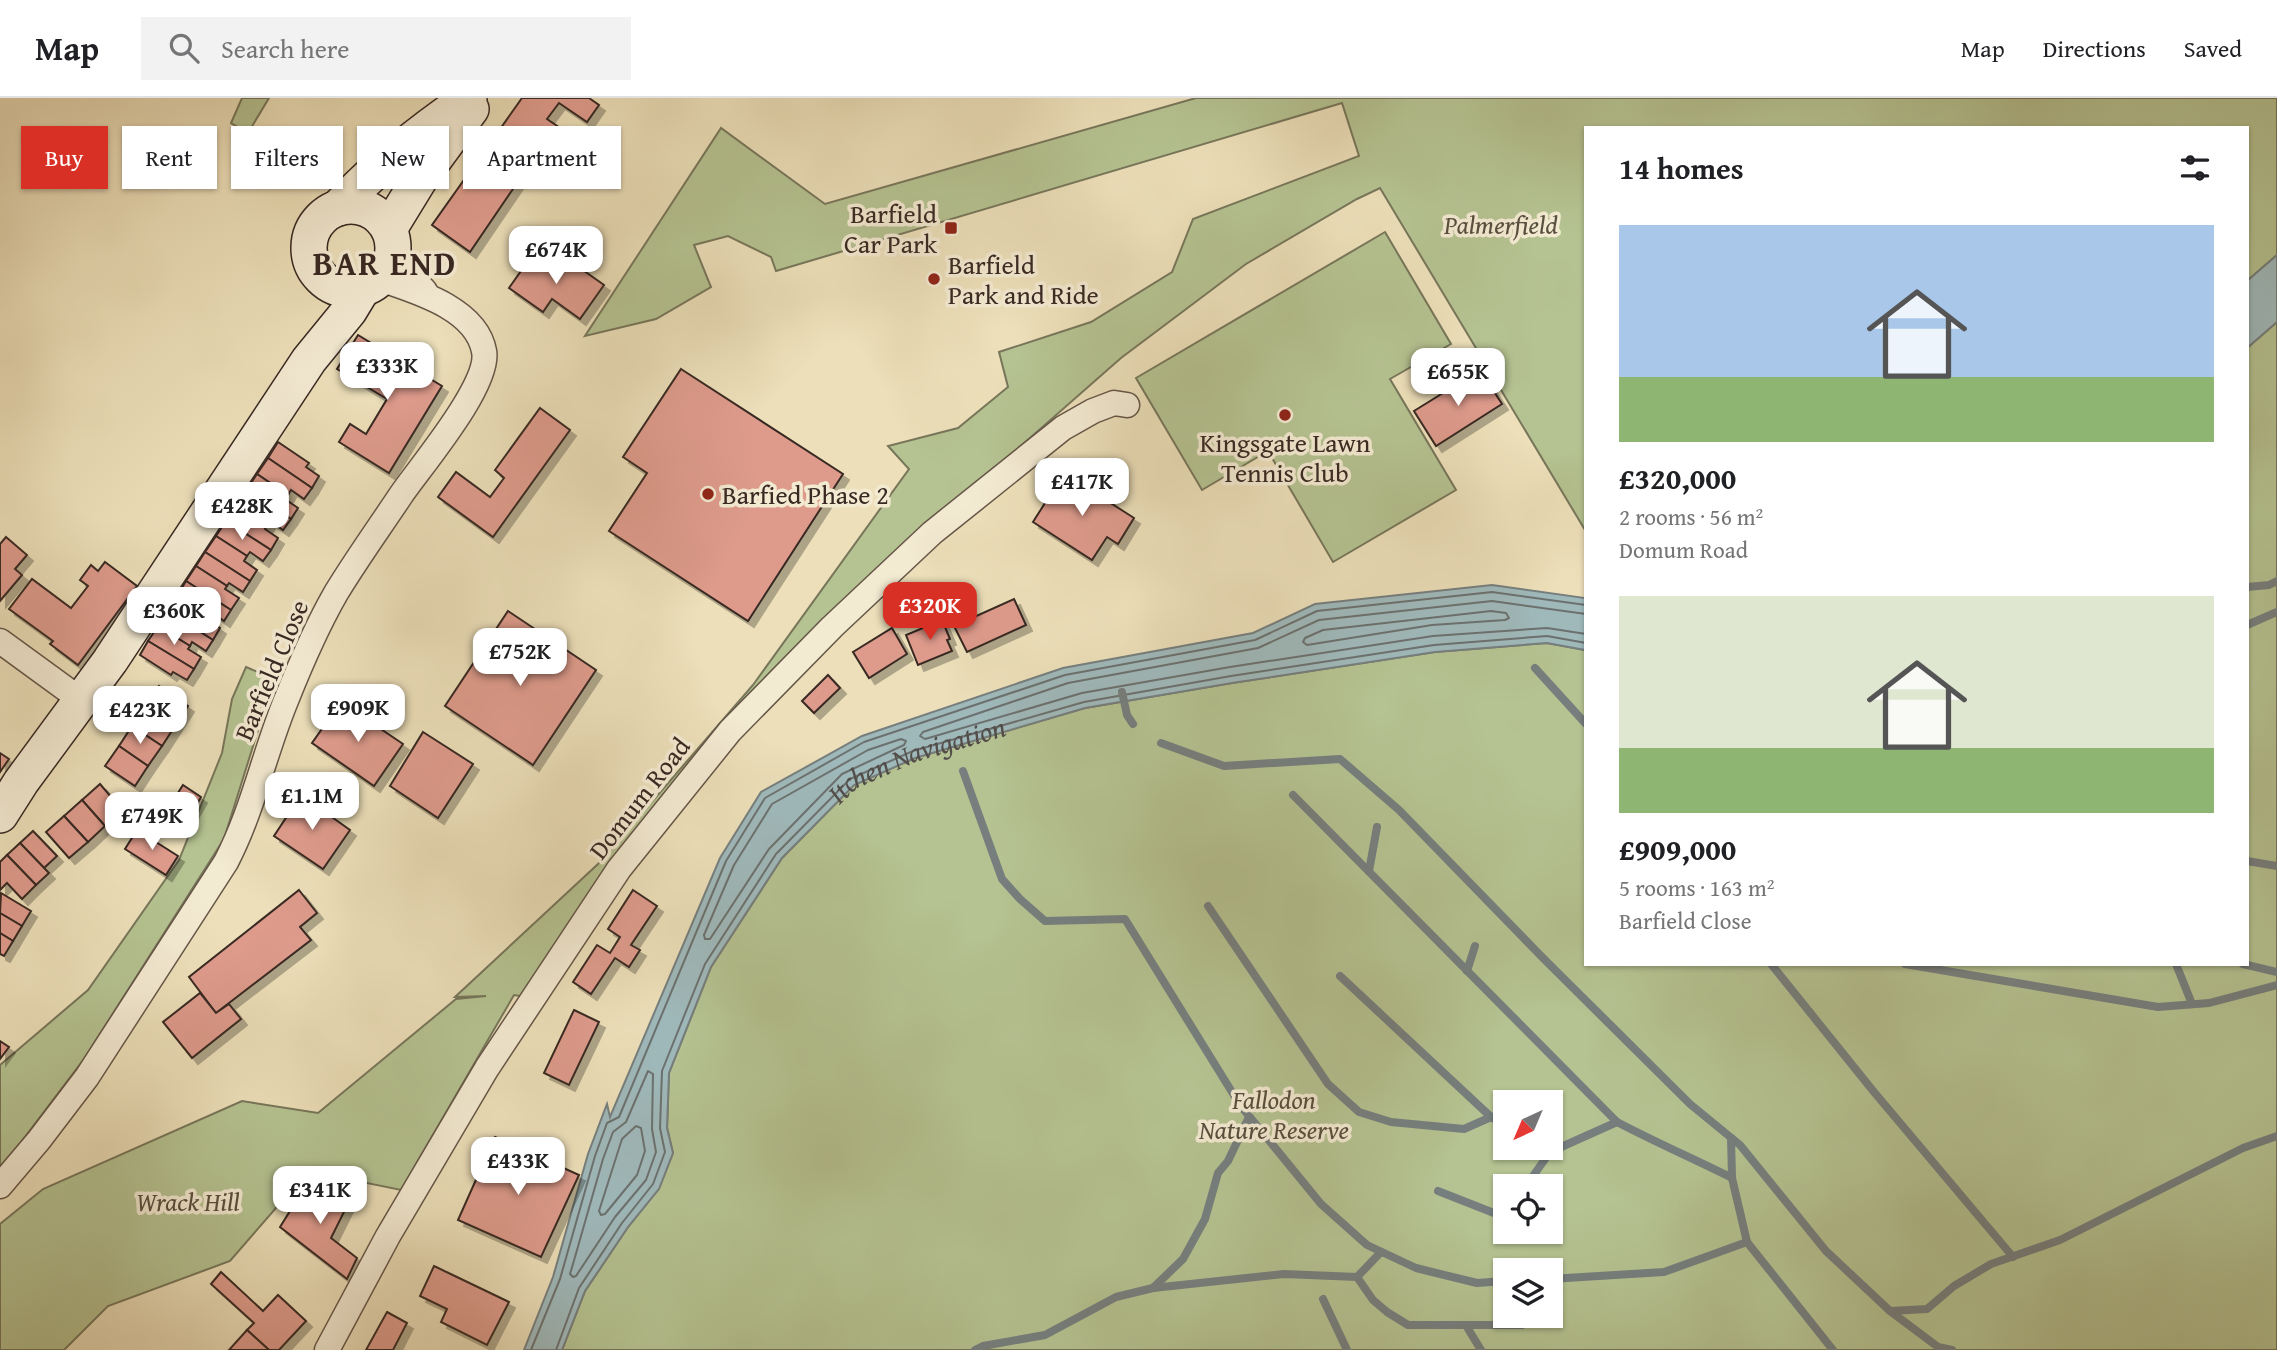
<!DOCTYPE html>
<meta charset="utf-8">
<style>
body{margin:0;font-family:"Gentium Book Plus",serif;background:#f2f2f2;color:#202124;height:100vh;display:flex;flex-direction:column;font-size:26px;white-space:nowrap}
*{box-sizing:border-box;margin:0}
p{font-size:23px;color:#757577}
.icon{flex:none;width:38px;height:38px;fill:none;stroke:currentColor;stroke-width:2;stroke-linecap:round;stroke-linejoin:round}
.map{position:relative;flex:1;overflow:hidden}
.drawer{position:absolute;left:1584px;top:28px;width:665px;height:840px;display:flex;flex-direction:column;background:#fff;border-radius:0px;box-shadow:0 2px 5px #0004}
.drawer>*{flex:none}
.guide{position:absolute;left:21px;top:28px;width:665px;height:63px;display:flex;gap:14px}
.needle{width:46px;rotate:224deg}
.buttons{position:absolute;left:1493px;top:992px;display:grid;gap:14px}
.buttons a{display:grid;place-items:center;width:70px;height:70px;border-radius:0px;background:#fff;box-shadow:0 2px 5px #0004;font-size:35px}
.price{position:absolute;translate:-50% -60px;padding:0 16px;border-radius:14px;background:#fff;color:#222;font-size:23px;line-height:46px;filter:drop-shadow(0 2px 4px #0008)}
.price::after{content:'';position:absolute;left:50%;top:42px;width:21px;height:16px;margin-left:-10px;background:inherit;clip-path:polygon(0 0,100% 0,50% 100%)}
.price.on{background:#d93025;color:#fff}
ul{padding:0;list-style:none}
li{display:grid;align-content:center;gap:14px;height:371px;padding:0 35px}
li span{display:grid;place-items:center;height:217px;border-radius:0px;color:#555}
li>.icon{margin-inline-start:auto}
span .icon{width:126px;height:126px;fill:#fffc;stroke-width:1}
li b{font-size:30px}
h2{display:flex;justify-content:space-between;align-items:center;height:84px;padding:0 35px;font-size:30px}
.chip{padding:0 24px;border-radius:0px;background:#fff;box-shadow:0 2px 5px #0004;font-size:24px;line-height:63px}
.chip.on{background:#d93025;color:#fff}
header{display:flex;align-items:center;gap:42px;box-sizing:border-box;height:98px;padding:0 35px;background:#fff;border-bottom:2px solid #e0e0e0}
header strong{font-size:33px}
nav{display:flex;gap:38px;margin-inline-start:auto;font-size:24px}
.search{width:490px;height:63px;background:#f2f2f2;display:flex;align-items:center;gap:18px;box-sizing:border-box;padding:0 24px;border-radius:0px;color:#757577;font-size:26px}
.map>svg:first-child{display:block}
.green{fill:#b5c291;stroke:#77765a;stroke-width:2;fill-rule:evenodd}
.water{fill:#9fb9bb;stroke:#767f7e;stroke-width:2}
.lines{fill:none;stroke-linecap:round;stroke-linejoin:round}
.shore{stroke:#6c716f;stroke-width:2}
.stream{stroke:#767f7e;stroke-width:8}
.building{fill:#de9b8c;stroke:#392923;stroke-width:2;filter:url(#shadow)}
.minor-casing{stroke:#665648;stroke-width:27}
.secondary-casing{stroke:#392923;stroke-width:38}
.minor{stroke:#f3ead2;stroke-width:24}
.secondary{stroke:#f3ead2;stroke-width:35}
.poi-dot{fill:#8f2418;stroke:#f3ead2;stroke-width:2.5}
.labels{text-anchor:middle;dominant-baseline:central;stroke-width:7;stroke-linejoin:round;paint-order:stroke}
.poi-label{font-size:26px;fill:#392923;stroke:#f3ead2;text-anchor:start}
.park-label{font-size:26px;font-style:italic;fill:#584f3e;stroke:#f3ead2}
.street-label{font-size:26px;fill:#392923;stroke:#f3ead2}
.water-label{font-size:28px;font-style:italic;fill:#524d49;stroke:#f3ead2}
.district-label{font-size:33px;font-weight:bold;letter-spacing:2px;fill:#392923;stroke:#f3ead2}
</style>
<header>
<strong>Map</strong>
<div class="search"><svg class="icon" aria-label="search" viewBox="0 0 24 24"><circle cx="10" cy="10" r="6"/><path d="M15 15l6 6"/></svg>Search here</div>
<nav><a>Map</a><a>Directions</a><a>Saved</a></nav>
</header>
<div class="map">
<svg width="2277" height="1252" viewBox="0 0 2277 1252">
<defs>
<filter id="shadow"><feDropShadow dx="6" dy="6" stdDeviation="0" flood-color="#0004"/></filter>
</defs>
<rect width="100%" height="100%" fill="#ecdfb9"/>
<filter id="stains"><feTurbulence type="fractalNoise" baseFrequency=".00286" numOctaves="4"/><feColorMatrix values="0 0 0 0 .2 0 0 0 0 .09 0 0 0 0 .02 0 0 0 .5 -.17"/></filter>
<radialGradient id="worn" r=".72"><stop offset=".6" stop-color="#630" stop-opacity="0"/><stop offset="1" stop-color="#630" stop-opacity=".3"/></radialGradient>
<g class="green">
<polygon points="242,0 269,0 251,30 275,52 269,66 247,51 239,30 231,25"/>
<polygon points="1196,0 2277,0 2277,157 2247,183 2247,30 1586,30 1585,432 1380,90 1357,101 1246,166 1121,260 924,433 828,522 532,900 514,897 401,1092 308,1073 230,1163 108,1208 64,1252 0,1252 0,1126 43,1091 242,1003 318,1015 456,901 486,898 455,899 598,766 753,587 909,371 888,348 958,330 1008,289 999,254 1091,224 1172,174 1193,121 1359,58 1342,5 776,173 771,159 728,138 694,147 711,189 656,221 585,238 721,30 825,106"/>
<polygon points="1385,134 1451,246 1390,281 1456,392 1333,464 1268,353 1202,392 1136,280"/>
<path d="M2277 224V1252H562L585 1193 628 1129 659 1090 673 1055 667 1030 669 975 711 869 782 760 854 687 915 660 1085 610 1232 585 1435 554 1547 545 1585 552 1586 866H2247V250ZM1505 1004H1550V1050H1505ZM1505 1088H1550V1134H1505ZM1505 1172H1550V1218H1505Z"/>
<polygon points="246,569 274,581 224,741 84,961 0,1072 0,967 88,892 179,762 222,655 232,601"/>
</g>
<g class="water">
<polygon points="2277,157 2277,224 2247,250 2247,183"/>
<polygon points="1492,487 1585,500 1585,552 1547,545 1435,554 1232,585 1085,610 915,660 854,687 782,760 711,869 669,975 667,1030 673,1055 659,1091 628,1129 585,1193 562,1252 524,1252 553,1179 588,1056 607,1006 610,1019 720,760 761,694 862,638 1063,570 1253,535 1315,506"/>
</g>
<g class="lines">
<g class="shore">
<polygon points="1491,513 1506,515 1509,520 1505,522 1432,527 1307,547 1303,544 1305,540 1323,532"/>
<polyline points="1586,516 1492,503 1319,522 1258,550 1068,585 923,634 920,638 925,641 1082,595 1230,569 1433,538 1547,530 1586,536"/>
<polygon points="901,641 906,643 904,647 842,676 769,751 710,841 705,841 704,837 734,767 772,706 868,652"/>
<polygon points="648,973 653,976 652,1031 656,1054 646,1082 615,1119 576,1178 573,1179 570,1176 573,1166 603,1061 613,1034 626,1024"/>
<polygon points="636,1028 641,1030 645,1053 637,1077 605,1116 601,1117 599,1113 622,1041"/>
<polyline points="531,1252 560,1181 595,1058 607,1025 619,1019 726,763 765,700 864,644 1065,577 1255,542 1317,513 1492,494 1586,507"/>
<path id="s1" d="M556 1252 579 1190 622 1125 653 1086 665 1054 660 1030 662 973 705 866 776 756 850 681 913 653 1084 604 1231 578 1434 547 1547 538 1586 545"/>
</g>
<g class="stream">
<polyline points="2247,489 2269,487 2277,483"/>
<polyline points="2247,527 2277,514"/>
<polyline points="1535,570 1586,626"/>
<polyline points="1122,594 1127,617 1133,626"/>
<polyline points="1161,645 1224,668 1340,661 1399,712 1544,861 1690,1006 1740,1047 1826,1153 1890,1213 1927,1211 1954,1188 1991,1166 2060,1142 2243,1050 2277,1038"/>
<polyline points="963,673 1002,781 1020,801 1045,823 1125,821 1240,1007 1321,1106 1367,1147 1416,1170 1477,1185 1505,1183"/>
<path d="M1293 697 1617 1024C1655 1044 1694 1061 1732 1080"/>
<polyline points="2247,763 2277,768"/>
<polyline points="1369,773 1377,729"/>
<polyline points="1208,808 1328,986 1359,1014 1391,1024 1464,1031 1491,1019"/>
<polyline points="1771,866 1874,994 2013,1159"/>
<polyline points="1905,866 2158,909 2209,905 2277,887"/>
<polyline points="2176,866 2192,906"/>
<polyline points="2243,866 2277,874"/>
<polyline points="1467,873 1475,848"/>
<polyline points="1340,878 1491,1019 1505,1027"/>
<polyline points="1731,1040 1732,1080 1747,1144"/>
<polyline points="1526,1088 1550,1054 1617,1024"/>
<polyline points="1438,1093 1499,1117 1505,1111"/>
<polyline points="1357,1179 1373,1202 1387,1214 1408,1227 1522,1227"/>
<polyline points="1550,1181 1664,1174 1747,1144 1833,1252"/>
<polyline points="1153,1190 1284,1176 1357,1179 1381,1154"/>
<polyline points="1323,1201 1347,1252"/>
<polyline points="1890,1213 1938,1249 1952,1252"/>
<polyline points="1467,1229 1481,1252"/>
<polyline points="975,1252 983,1248 1045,1237 1116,1199 1153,1190 1183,1161 1205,1121 1218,1075 1228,1063 1249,1019"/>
</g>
</g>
<g class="building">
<polygon points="522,0 589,0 599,7 587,24 559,5 547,21 569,36 546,67 527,53 522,60 530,66 470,154 432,127"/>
<polygon points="533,156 561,175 570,163 604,187 580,221 552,201 543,214 509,190"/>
<polygon points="358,237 442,288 389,375 339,344 350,326 366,336 387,301 337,271"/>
<polygon points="681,271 843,376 748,523 609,433 647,375 623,359"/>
<polygon points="1480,272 1502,306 1436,348 1414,313"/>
<polygon points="540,310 570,332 493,439 438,399 456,374 490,399 504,380 495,372"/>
<polygon points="278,344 309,365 306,369 319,378 312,390 268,360"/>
<polygon points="268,360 312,390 304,401 291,392 288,397 257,376"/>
<polygon points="1064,375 1134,420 1118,446 1107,439 1092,462 1033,424"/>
<polygon points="257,376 288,397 285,401 298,410 291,421 247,391"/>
<polygon points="247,391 291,421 283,432 270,423 267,428 237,407"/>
<polygon points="237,407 267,428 265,431 278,440 271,452 226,423"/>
<polygon points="226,423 271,452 263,463 250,454 247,458 216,438"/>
<polygon points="216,438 247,458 244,463 257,472 250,483 205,454"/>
<polygon points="6,439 27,457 15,471 22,477 0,503 0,446"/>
<polygon points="205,454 250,483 243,494 229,485 227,488 196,468"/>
<polygon points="105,464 137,488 78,567 50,546 53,543 9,511 32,481 71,510 88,488 80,482 91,467 98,473"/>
<polygon points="196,468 227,488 225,491 239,500 231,512 186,483"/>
<polygon points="186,483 231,512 224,523 211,514 209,518 177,498"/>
<polygon points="177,498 209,518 207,521 220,530 213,542 167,513"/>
<polygon points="1014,501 1026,527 967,554 954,528"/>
<polygon points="167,513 213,542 206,553 192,544 190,548 158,528"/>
<polygon points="508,513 596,572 533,667 445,608"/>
<polygon points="942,522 950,541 947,542 952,553 918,567 906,537"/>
<polygon points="158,528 190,548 188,551 201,559 194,571 148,543"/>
<polygon points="892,530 907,556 869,580 853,554"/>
<polygon points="148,543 194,571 187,582 173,574 171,577 140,557"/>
<polygon points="828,577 840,590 814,615 802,603"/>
<polygon points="159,588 188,608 175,628 145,608"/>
<polygon points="341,604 403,646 374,688 312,645"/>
<polygon points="145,608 175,628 162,648 132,628"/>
<polygon points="132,628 162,648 148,668 119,648"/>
<polygon points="423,634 473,666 438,720 390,688"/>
<polygon points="119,648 148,668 135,688 105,668"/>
<polygon points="0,655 9,661 0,674"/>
<polygon points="100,686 123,713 105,728 82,702"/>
<polygon points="183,687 201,699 190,718 171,706"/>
<polygon points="301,697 350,732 323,771 274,738"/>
<polygon points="82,702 105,728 88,744 64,718"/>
<polygon points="64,718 88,744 69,760 46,734"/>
<polygon points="137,732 178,758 166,777 125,751"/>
<polygon points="33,733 57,758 44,770 20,745"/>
<polygon points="20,745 49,775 36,787 7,757"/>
<polygon points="7,757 36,787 22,801 7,785 0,792 0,764"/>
<polygon points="299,792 317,815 300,829 311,842 216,915 189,879"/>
<polygon points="633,792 657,808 631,847 640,852 629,869 615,860 591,896 573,884 597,847 610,855 620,839 608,831"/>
<polygon points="1,795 31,813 22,828 0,815"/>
<polygon points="0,815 22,828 13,843 0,835"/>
<polygon points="0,835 13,843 4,858 0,856"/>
<polygon points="200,895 216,915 229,906 241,921 192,960 163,924"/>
<polygon points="574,912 599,924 569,987 544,975"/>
<polygon points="0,943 9,949 0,961"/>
<polygon points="495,1039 579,1077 541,1159 458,1122"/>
<polygon points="310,1081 349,1104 331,1140 357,1160 347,1181 280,1129"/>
<polygon points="434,1168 509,1204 487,1247 441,1224 447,1211 420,1198"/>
<polygon points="221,1174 263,1213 278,1197 306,1223 279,1252 269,1252 247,1232 254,1225 211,1186"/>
<polygon points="387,1214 407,1225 393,1252 366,1252"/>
<polygon points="247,1232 269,1252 229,1252"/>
</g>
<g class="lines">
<defs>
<g id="minor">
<polyline points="393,158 425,193"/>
<polyline points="0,543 81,602"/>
<path d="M0 1088 39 1042 87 979 226 764C254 710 264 655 287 600 301 565 317 528 336 495 356 462 379 430 401 397 420 369 491 286 484 253 476 210 415 193 380 181"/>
<polyline points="327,1252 388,1138 487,970 619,771 730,633 832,529 932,435 1063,330 1093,313 1114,305 1127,307"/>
</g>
<g id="secondary">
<circle cx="351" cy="150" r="42"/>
<path d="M338 110C375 69 424 31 469 0"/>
<polyline points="389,131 419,82 471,11"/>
<polyline points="0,717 21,684 110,563 309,262 349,213 363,190"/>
</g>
</defs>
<use href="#minor" class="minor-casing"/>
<use href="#secondary" class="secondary-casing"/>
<use href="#minor" class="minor"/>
<use href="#secondary" class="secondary"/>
</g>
<g class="poi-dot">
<rect x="944" y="123" width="14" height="14" rx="3.5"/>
<circle cx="934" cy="181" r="7"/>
<circle cx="1285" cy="317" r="7"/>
<circle cx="708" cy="396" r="7"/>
</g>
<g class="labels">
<g class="poi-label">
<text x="937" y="115" text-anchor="end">Barfield<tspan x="937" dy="30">Car Park</tspan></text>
<text x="948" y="166">Barfield<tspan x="948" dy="30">Park and Ride</tspan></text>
<text x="1285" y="344" text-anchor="middle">Kingsgate Lawn<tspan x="1285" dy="30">Tennis Club</tspan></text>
<text x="722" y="396">Barfied Phase 2</text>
</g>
<g class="park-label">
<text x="1501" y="126">Palmerfield</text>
<text x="1274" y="1001">Fallodon<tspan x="1274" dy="30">Nature Reserve</tspan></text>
<text x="188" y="1103">Wrack Hill</text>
</g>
<g class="street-label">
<text transform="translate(271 572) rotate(-67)">Barfield Close</text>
<text transform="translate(639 700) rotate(-52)">Domum Road</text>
</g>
<g class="water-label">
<text stroke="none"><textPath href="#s1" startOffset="730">Itchen Navigation</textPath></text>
</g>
<g class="district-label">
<text x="385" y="165">BAR END</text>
</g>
</g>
<rect width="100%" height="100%" filter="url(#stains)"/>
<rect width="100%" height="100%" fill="url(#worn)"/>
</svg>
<div class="buttons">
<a><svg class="needle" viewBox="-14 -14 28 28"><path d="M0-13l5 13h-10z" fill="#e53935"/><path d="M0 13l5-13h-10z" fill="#757577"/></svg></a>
<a><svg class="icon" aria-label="locate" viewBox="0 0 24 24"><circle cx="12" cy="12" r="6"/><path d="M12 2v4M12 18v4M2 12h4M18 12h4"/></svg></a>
<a><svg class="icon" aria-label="layers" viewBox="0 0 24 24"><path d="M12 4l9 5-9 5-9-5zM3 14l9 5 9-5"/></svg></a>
</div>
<b class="price" style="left:556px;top:188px">£674K</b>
<b class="price" style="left:387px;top:304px">£333K</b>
<b class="price" style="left:1458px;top:310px">£655K</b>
<b class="price" style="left:1082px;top:420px">£417K</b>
<b class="price" style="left:242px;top:444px">£428K</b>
<b class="price on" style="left:930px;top:544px">£320K</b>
<b class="price" style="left:174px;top:549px">£360K</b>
<b class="price" style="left:520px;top:590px">£752K</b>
<b class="price" style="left:358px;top:646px">£909K</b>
<b class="price" style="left:140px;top:648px">£423K</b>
<b class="price" style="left:312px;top:734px">£1.1M</b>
<b class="price" style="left:152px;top:754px">£749K</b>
<b class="price" style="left:518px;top:1099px">£433K</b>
<b class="price" style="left:320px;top:1128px">£341K</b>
<div class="guide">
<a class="chip on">Buy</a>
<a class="chip">Rent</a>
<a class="chip">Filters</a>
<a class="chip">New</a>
<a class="chip">Apartment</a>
</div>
<section class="drawer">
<h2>14 homes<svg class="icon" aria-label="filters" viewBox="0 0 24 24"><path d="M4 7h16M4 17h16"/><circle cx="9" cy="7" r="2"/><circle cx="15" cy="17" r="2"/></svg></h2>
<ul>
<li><span style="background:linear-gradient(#a9c7e8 70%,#8fb573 0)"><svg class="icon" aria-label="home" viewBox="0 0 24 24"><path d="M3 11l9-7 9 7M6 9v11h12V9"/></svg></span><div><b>£320,000</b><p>2 rooms · 56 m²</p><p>Domum Road</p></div></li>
<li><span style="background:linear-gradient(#dfe7d0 70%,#8fb573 0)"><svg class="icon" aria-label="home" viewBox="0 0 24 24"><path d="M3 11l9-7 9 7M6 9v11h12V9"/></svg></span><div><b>£909,000</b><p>5 rooms · 163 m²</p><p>Barfield Close</p></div></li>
</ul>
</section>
</div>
